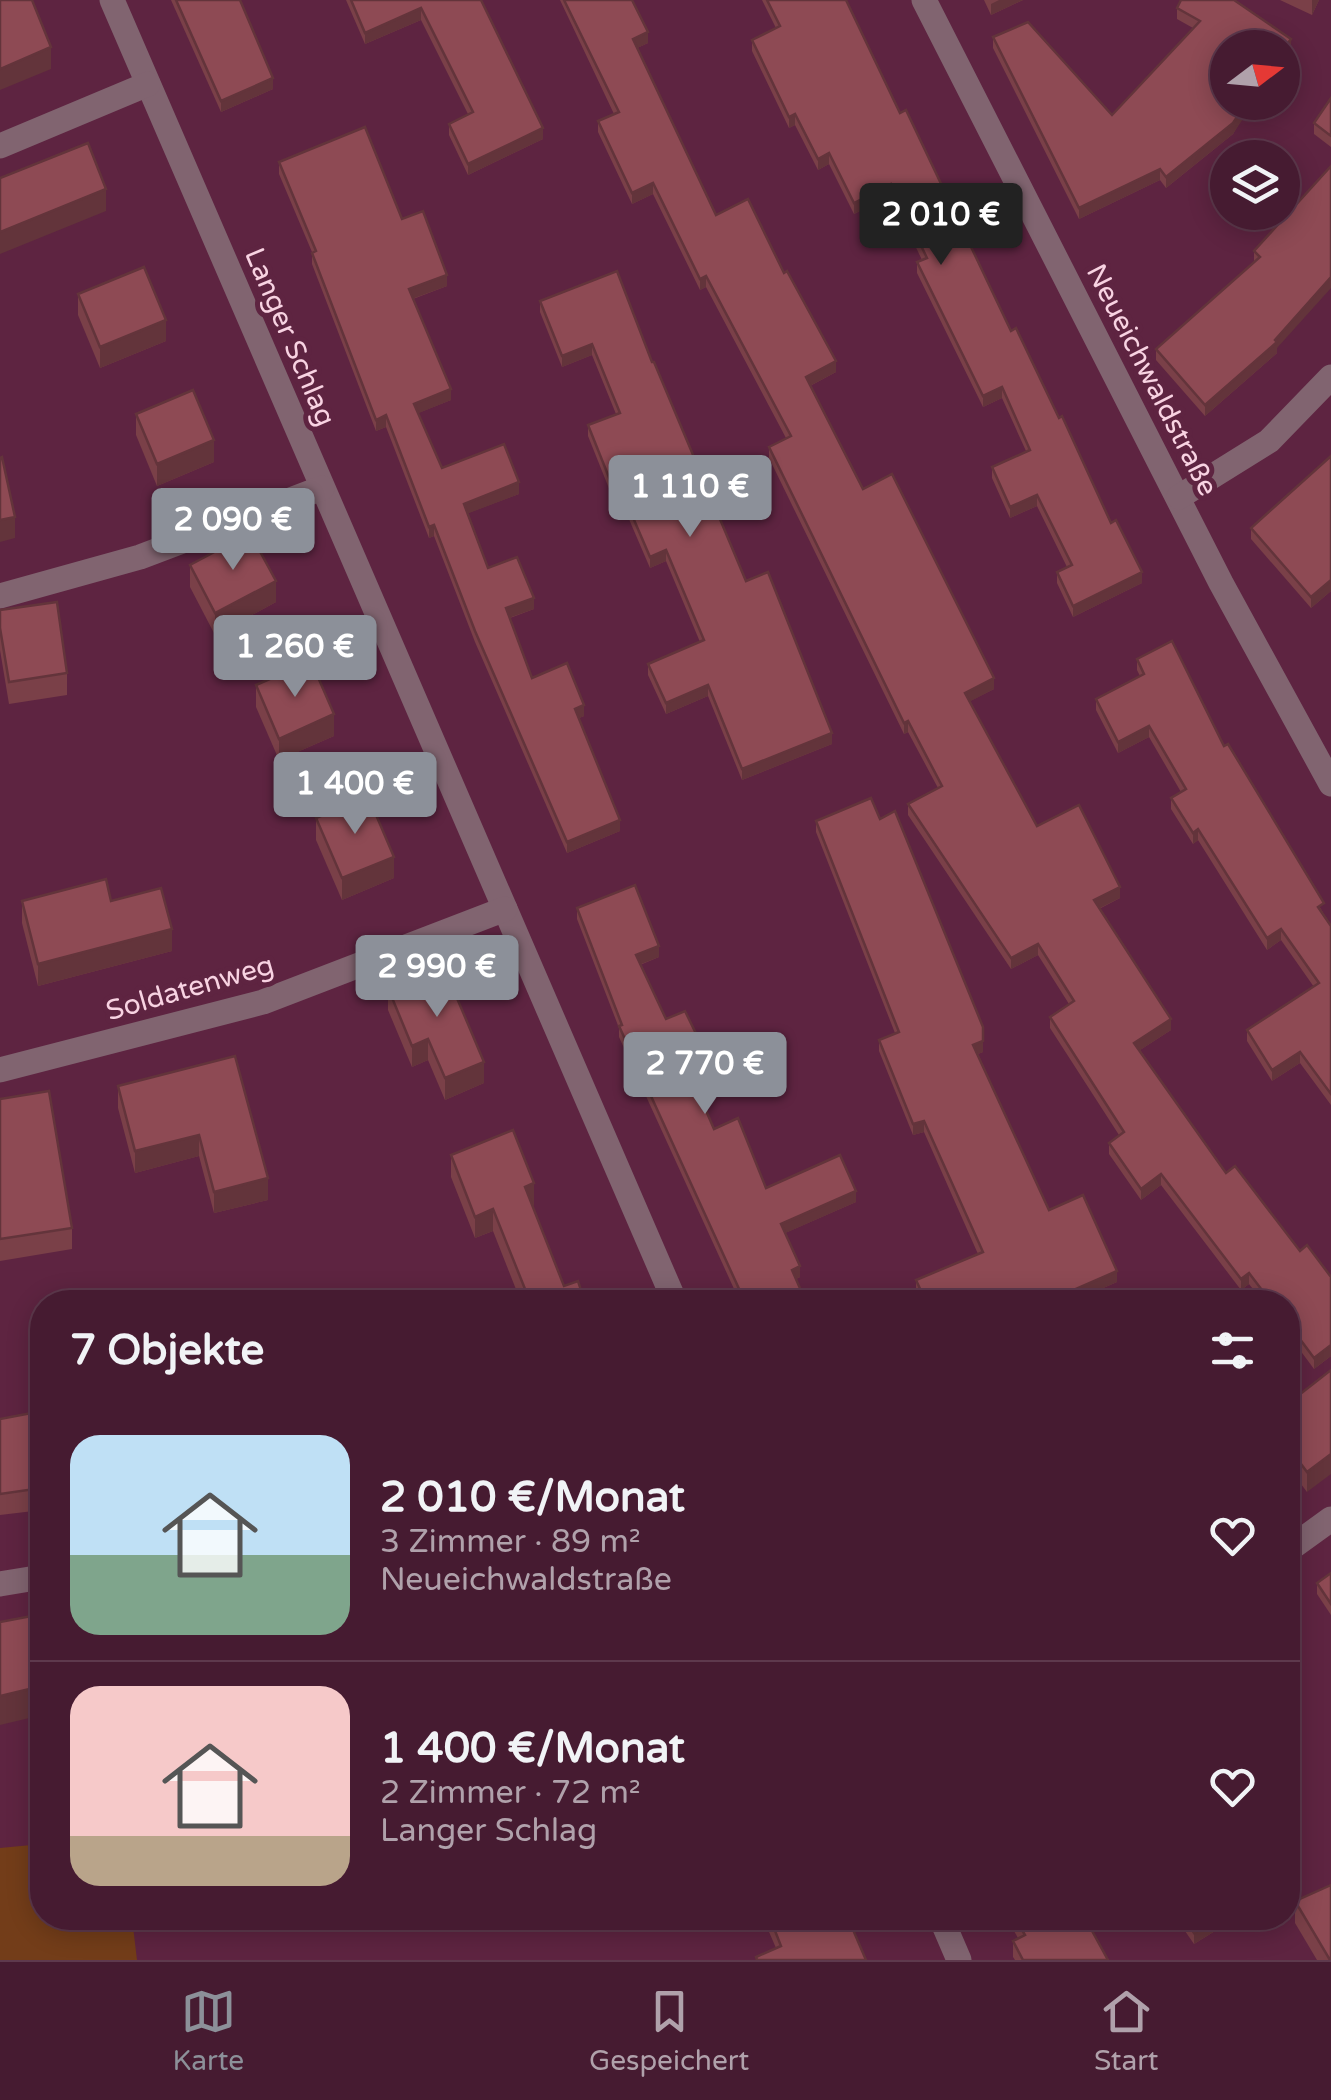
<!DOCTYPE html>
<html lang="de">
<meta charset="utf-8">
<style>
body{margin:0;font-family:"Varela Round",sans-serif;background:#50283d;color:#f1f3f6;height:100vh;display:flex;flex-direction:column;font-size:38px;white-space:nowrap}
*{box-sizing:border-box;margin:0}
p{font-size:32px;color:#b0a1ab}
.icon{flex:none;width:55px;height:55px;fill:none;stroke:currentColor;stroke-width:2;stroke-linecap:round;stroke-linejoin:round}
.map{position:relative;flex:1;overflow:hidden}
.drawer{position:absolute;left:30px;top:1290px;width:1270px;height:640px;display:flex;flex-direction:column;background:#461b31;border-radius:40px;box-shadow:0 5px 25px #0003,0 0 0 2px #5e394d}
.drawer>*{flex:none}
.needle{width:65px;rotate:74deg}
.fabs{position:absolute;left:1210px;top:30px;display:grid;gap:20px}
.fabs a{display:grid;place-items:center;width:90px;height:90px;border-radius:50%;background:#461b31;box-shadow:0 5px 25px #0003,0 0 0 2px #5e394d;font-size:50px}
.price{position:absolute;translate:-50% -85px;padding:0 22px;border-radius:10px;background:#8c9099;color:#fff;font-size:32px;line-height:65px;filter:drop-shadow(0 2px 5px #0008)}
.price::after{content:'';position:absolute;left:50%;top:60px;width:30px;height:22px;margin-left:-15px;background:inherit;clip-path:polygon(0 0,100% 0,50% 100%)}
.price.on{background:#222;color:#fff}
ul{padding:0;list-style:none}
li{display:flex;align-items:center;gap:30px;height:250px;padding:0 40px}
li+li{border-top:2px solid #5e394d}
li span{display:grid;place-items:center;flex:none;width:280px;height:200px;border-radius:30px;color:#555}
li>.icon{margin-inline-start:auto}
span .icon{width:120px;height:120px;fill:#fffc;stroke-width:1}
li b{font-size:42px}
h2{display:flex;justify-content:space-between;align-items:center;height:120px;padding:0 40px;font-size:42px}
.tabs{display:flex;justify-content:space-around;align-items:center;height:140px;border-top:2px solid #5e394d;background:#461b31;font-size:28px;color:#b0a1ab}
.tabs a{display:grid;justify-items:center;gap:5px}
.tabs .on{color:#8c9099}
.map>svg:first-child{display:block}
.park{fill:#733d19}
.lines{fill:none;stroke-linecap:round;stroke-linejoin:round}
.street{stroke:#816470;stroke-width:25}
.wall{fill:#7a4048}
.shaded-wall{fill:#63343b}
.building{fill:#8e4a54;stroke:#63343b;stroke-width:2.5}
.labels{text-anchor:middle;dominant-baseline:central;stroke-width:10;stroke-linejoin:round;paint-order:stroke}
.street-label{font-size:28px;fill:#f8d3e2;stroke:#5e2441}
</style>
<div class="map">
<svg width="1331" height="1960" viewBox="0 0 1331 1960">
<rect width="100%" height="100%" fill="#5e2441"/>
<polygon class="park" points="42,1844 42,1918 132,1918 137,1960 0,1960 0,1848"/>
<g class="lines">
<g class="street">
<polyline points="112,0 675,1302"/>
<polyline points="924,0 1221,583 1331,784"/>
<polyline points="0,146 148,84"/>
<polyline points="1179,497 1269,441 1331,377"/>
<polyline points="0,596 140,557 322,488"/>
<polyline points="0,1070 263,1002 505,909"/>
<polyline points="1288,1550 1331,1519"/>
<polyline points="0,1584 42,1577"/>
<polyline points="941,1918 959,1960"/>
</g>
</g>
<g class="wall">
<polygon points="171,0 240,0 273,89 221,112"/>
<polygon points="346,0 481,0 543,139 468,175 449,135 449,124 468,114 421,20 365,44"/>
<polygon points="560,0 632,0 648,43 637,48 716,215 784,273 836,372 810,386 863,489 994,689 970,701 1037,826 1120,898 1099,909 1171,1030 1140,1050 1226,1173 1300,1251 1331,1277 1331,1356 1314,1369 1288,1334 1288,1302 1263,1302 1249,1284 1241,1290 1161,1185 1141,1200 1109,1154 1109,1143 1119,1135 1050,1028 1050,1017 1069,1004 1038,955 1011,969 908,815 908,804 938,788 908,732 904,734 769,458 769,447 786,438 706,287 700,290 653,194 632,204 598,132 598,121 614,114"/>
<polygon points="762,0 846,0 900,113 1011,331 1142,583 1073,617 1057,583 1057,572 1067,567 1037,506 1010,518 992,478 992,467 1026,451 1002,398 983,407 917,273 917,262 922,260 891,195 854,214 829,164 818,170 795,125 789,128 752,51 752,40 776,28"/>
<polygon points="984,0 1023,0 991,15"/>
<polygon points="1280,0 1319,0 1312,15"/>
<polygon points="1177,8 1291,50 1282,62 1282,48 1233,134 1166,188 1160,180 1079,219 993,48 993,37 1112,115 1193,28 1177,19"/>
<polygon points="1331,98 1331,147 1314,134 1314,123"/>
<polygon points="279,162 402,219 447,286 413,299 451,400 418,413 442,468 519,494 468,513 488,568 534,609 510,618 532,678 584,716 579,718 620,831 567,853 475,642 434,536 429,538 386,427 376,431 312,264 312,252 279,174"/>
<polygon points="1331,166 1277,348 1277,353 1205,416 1156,360 1156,349 1254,262 1254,251"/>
<polygon points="78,294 166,341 100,368 78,315"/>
<polygon points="540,301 652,362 746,581 832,744 742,780 708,696 666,714 648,675 648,664 700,642 666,561 650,568 616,489 610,491 588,436 588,425 616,414 592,355 562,367 540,312"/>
<polygon points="136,414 214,462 157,486 136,435"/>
<polygon points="1331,456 1331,591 1311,608 1251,539 1251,528"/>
<polygon points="190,565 276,602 215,635 190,587"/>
<polygon points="0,610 67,673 67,695 9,704 0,650"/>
<polygon points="1137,659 1224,746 1331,926 1331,1105 1300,1063 1272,1081 1247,1041 1247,1030 1314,987 1281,940 1267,950 1198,840 1193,844 1171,809 1171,798 1181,792 1149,737 1118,753 1096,710 1096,699 1140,676 1137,670"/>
<polygon points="256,685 334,736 279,760 256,707"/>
<polygon points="316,818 394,878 342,900 316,840"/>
<polygon points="816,821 983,1052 978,1054 1049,1210 1117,1282 1071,1302 921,1302 916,1292 916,1280 978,1254 924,1132 913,1135 879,1051 879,1040 895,1033 816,832"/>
<polygon points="22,901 111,901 172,951 38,986 22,923"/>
<polygon points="577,908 659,957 640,965 666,1019 703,1059 687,1066 714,1129 766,1188 856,1202 785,1233 800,1277 796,1279 806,1302 740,1302 619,1037 619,1028 577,919"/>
<polygon points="388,988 484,1083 445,1100 428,1060 412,1067 388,1010"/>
<polygon points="235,1056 268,1200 214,1213 199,1156 135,1173 118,1108 118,1086"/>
<polygon points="0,1099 72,1228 72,1249 0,1261"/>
<polygon points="451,1155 534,1205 532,1206 564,1286 521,1302 493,1231 475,1238 451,1177"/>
<polygon points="1331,1370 1307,1492 1298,1480 1290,1402"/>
<polygon points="42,1411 42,1510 0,1515 0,1419"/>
<polygon points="1331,1573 1331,1615 1317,1594 1317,1583"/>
<polygon points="1295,1901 1331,1960 1317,1960 1295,1923"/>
<polygon points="763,1918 848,1918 866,1960 756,1960 756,1957 776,1948"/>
<polygon points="1014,1918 1085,1918 1108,1960 1015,1960 1013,1957 1013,1941 1018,1938 1014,1931"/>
<polygon points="1176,1918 1236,1918 1194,1944"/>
</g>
<g class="shaded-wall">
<polygon points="999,0 1023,0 991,15 991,4"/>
<polygon points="1312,0 1319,0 1312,15"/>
<polygon points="421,8 421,20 365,44 365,33"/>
<polygon points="648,32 648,43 633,50 633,39"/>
<polygon points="1291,39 1291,50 1282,62 1282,51"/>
<polygon points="51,47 51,69 0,90 0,69"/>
<polygon points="273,78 273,89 221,112 221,101"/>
<polygon points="1247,102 1254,102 1233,134 1166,188 1166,177"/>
<polygon points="795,114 795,125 789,128 789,117"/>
<polygon points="543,128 543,139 468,175 468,164"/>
<polygon points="829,153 829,164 818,170 818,159"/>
<polygon points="1160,169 1160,180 1079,219 1079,208"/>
<polygon points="653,183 653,194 632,204 632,193"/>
<polygon points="891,184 891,195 854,214 854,203"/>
<polygon points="106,189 106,211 0,254 0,232"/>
<polygon points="447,275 447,286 409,300 409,289"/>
<polygon points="706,276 706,287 700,290 700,279"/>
<polygon points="1331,277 1331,288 1277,348 1277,353 1205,416 1205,405 1275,340"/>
<polygon points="166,320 166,341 100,368 100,347"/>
<polygon points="592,344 592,355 562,367 562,356"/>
<polygon points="836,361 836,372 806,388 806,377"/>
<polygon points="1002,387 1002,398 983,407 983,396"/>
<polygon points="451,389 451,400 414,415 414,404"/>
<polygon points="386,415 386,427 376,431 376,420"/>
<polygon points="214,440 214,462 157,486 157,464"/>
<polygon points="616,478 616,489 610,491 610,480"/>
<polygon points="519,482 519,494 464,515 464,504"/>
<polygon points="1037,495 1037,506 1010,518 1010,507"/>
<polygon points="15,517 15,538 0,542 0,520"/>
<polygon points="434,525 434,536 429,538 429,527"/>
<polygon points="666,550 666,561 650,568 650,557"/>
<polygon points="1142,572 1142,583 1073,617 1073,606"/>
<polygon points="1331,580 1331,591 1311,608 1311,597"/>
<polygon points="276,581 276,602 215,635 215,613"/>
<polygon points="534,598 534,609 506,619 506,608"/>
<polygon points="994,678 994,689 965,704 965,693"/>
<polygon points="708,685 708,696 666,714 666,703"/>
<polygon points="584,705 584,716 575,720 575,709"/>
<polygon points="334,714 334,736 279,760 279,739"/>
<polygon points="908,721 908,732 904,734 904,723"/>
<polygon points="1149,726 1149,737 1118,753 1118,742"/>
<polygon points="832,733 832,744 742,780 742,769"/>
<polygon points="620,820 620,831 567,853 567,842"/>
<polygon points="1198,829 1198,840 1193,844 1193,833"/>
<polygon points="394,857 394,878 342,900 342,878"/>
<polygon points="1120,887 1120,898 1094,911 1094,900"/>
<polygon points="172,929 172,951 38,986 38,964"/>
<polygon points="1281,929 1281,940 1267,950 1267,938"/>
<polygon points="1038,944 1038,955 1011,969 1011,958"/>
<polygon points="659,946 659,957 636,966 636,955"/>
<polygon points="1171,1019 1171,1030 1134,1054 1134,1043"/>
<polygon points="428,1039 428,1060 412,1067 412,1046"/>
<polygon points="983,1041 983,1052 973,1056 973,1045"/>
<polygon points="703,1048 703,1059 683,1068 683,1057"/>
<polygon points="1300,1052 1300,1063 1272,1081 1272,1070"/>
<polygon points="484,1062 484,1083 445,1100 445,1078"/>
<polygon points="924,1121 924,1132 913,1135 913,1124"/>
<polygon points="199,1135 199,1156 135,1173 135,1151"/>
<polygon points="1161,1174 1161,1185 1141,1200 1141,1189"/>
<polygon points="268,1178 268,1200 214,1213 214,1192"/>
<polygon points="534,1183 534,1205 525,1209 525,1187"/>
<polygon points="856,1191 856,1202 781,1235 781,1224"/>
<polygon points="493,1209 493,1231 475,1238 475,1217"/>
<polygon points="800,1266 800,1277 792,1281 792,1270"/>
<polygon points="1117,1271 1117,1282 1071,1302 1064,1302 1064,1294"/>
<polygon points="1249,1273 1249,1284 1241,1290 1241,1279"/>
<polygon points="1331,1345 1331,1356 1314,1369 1314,1358"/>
<polygon points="1331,1454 1331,1474 1307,1492 1307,1472"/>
<polygon points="1298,1460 1298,1480 1288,1487 1288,1467"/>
<polygon points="42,1686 42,1715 0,1725 0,1696"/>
<polygon points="1293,1870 1293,1881 1288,1885 1288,1873"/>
<polygon points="1218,1918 1236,1918 1194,1944 1194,1933"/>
</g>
<g class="building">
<polygon points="0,0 32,0 51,47 0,69"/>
<polygon points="176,0 240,0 273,78 221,101"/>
<polygon points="351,0 481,0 543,128 468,164 449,124 473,112 421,8 365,33"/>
<polygon points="564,0 632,0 648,32 633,39 716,215 748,199 784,273 787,271 836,361 806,377 863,489 892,474 994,678 965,693 1037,826 1079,805 1120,887 1094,900 1171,1019 1134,1043 1226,1173 1235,1166 1300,1251 1307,1245 1331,1277 1331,1345 1314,1358 1288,1323 1288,1302 1271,1302 1249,1273 1241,1279 1161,1174 1141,1189 1109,1143 1124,1132 1050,1017 1074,1001 1038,944 1011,958 908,804 942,786 908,721 904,723 769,447 791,436 706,276 700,279 653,183 632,193 598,121 619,112"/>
<polygon points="767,0 846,0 900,113 906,110 1011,331 1016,328 1059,418 1062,416 1111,523 1116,520 1142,572 1073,606 1057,572 1072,565 1037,495 1010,507 992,467 1030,450 1002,387 983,396 917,262 927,258 891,184 854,203 829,153 818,159 795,114 789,117 752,40 780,26"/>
<polygon points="1181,0 1234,0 1291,39 1282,51 1282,48 1228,48 1228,102 1247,102 1233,123 1166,177 1160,169 1079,208 993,37 1028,22 1112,115 1200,21 1177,8"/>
<polygon points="1331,98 1331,136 1314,123"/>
<polygon points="365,127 402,219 423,211 447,275 409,289 451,389 414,404 442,468 504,444 519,482 464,504 488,568 517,557 534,598 506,608 532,678 567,663 584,705 575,709 620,820 567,842 475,631 434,525 429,527 386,415 376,420 312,253 316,251 279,162"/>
<polygon points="88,143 106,189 0,232 0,178"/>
<polygon points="1331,166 1331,277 1275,340 1277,342 1205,405 1156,349 1260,257 1254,251"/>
<polygon points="144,267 166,320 100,347 78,294"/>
<polygon points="617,271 652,362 654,362 746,581 768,572 832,733 742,769 708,685 666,703 648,664 704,640 666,550 650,557 616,478 610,480 588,425 620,413 592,344 562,356 540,301"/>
<polygon points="193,390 214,440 157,464 136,414"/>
<polygon points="1331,456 1331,580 1311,597 1251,528"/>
<polygon points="2,457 15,517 0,520 0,458"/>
<polygon points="250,533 276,581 215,613 190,565"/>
<polygon points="57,602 67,673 9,682 0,628 0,610"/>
<polygon points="1172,641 1224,746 1228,744 1324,903 1318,907 1331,926 1331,1094 1300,1052 1272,1070 1247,1030 1319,983 1281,929 1267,938 1198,829 1193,833 1171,798 1186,789 1149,726 1118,742 1096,699 1144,674 1137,659"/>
<polygon points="311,661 334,714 279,739 256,685"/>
<polygon points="368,796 394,857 342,878 316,818"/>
<polygon points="871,798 880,819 895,811 983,1027 983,1041 973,1045 1049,1210 1083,1195 1117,1271 1064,1294 1068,1302 926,1302 916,1280 983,1252 924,1121 913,1124 879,1040 899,1032 816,821"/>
<polygon points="106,879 111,901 161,888 172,929 38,964 22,901"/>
<polygon points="635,885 659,946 636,955 666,1019 685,1011 703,1048 683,1057 714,1129 738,1118 766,1188 840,1155 856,1191 781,1224 800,1266 792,1270 806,1302 745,1302 619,1026 622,1025 577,908"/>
<polygon points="443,965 484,1062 445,1078 428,1039 412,1046 388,988"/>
<polygon points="235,1056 268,1178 214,1192 199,1135 135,1151 118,1086"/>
<polygon points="49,1091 72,1228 0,1239 0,1099"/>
<polygon points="513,1130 534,1183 525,1187 564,1286 578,1281 585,1302 519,1302 529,1299 493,1209 475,1217 451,1155"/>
<polygon points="1331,1370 1331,1454 1307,1472 1298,1460 1288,1467 1288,1414 1295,1408 1290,1402"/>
<polygon points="42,1411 42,1488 0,1494 0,1419"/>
<polygon points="1331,1573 1331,1604 1317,1583"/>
<polygon points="42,1614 42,1686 0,1696 0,1622"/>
<polygon points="1331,1885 1331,1960 1330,1960 1295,1901"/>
<polygon points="770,1918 848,1918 866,1960 757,1960 756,1957 781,1946"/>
<polygon points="1015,1918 1085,1918 1108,1960 1023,1960 1013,1941 1025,1935"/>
<polygon points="1184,1918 1218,1918 1194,1933"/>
</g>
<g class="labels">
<g class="street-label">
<text transform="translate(290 337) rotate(67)">Langer Schlag</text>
<text transform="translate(1152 380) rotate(63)">Neueichwaldstraße</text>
<text transform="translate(190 988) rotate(-16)">Soldatenweg</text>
</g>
</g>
</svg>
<div class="fabs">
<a><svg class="needle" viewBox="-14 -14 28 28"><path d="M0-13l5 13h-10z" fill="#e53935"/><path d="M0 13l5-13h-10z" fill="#b0a1ab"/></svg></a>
<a><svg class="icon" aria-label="layers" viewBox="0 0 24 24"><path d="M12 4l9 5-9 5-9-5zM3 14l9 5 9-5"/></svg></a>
</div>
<b class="price on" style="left:941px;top:268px">2 010 €</b>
<b class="price" style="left:690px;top:540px">1 110 €</b>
<b class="price" style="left:233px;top:573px">2 090 €</b>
<b class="price" style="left:295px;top:700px">1 260 €</b>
<b class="price" style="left:355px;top:837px">1 400 €</b>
<b class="price" style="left:437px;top:1020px">2 990 €</b>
<b class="price" style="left:705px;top:1117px">2 770 €</b>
<section class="drawer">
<h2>7 Objekte<svg class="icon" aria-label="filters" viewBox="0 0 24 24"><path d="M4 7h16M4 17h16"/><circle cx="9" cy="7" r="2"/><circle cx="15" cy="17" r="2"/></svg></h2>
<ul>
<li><span style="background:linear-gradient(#bfe0f5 60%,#7fa58c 0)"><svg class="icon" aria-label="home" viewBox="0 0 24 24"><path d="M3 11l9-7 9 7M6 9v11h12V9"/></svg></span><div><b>2 010 €/Monat</b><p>3 Zimmer · 89 m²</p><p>Neueichwaldstraße</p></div><svg class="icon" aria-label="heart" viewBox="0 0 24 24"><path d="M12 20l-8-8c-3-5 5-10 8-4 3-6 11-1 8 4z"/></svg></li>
<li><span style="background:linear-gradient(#f6c9c9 75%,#b9a48a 0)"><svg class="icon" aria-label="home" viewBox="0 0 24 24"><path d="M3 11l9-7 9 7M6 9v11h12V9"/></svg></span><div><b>1 400 €/Monat</b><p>2 Zimmer · 72 m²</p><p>Langer Schlag</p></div><svg class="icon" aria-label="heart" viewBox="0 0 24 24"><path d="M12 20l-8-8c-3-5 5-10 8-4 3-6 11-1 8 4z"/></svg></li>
</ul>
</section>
</div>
<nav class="tabs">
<a class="on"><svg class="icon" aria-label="map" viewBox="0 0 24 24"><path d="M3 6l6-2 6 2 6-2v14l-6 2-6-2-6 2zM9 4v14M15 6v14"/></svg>Karte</a>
<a><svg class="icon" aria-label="saved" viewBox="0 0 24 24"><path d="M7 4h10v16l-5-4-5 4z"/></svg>Gespeichert</a>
<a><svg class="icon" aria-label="home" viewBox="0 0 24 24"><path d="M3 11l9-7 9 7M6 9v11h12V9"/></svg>Start</a>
</nav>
